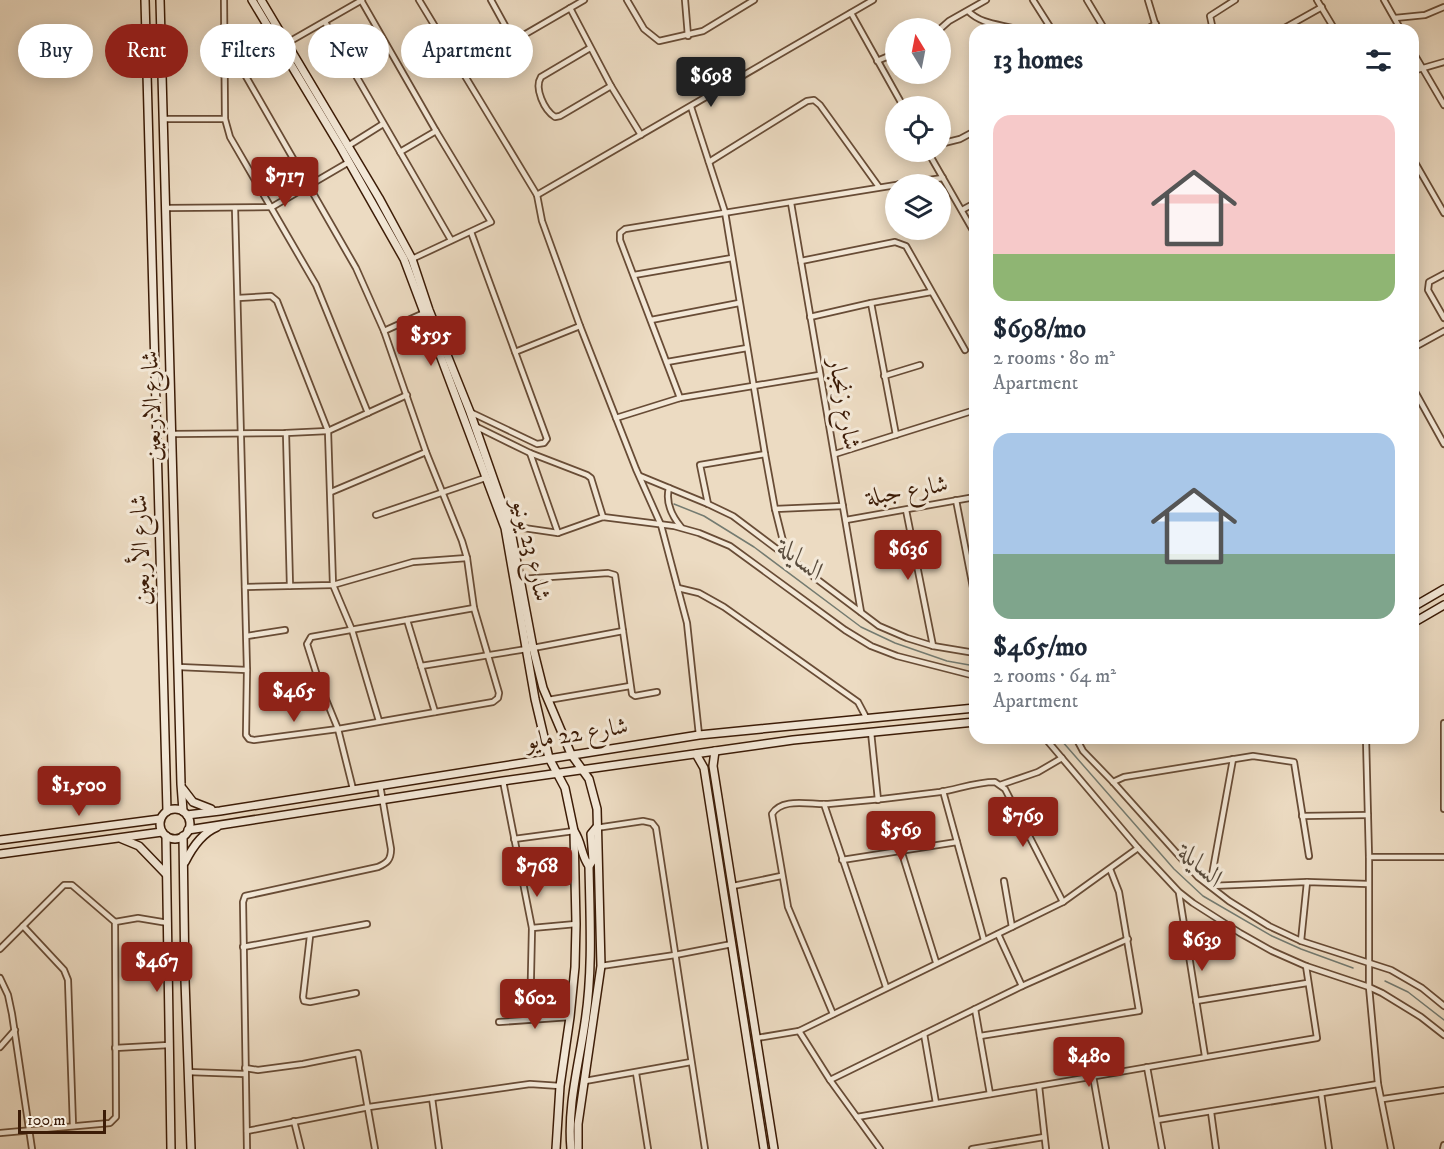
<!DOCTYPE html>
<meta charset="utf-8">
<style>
body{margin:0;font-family:"IM FELL DW Pica",Amiri,serif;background:#f2f2f3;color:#1f2937;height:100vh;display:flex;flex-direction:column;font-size:22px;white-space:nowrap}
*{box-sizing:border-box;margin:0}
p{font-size:20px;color:#747a83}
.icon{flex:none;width:33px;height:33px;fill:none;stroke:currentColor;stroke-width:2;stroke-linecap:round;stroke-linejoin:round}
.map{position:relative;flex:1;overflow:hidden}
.details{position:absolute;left:969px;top:24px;width:450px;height:720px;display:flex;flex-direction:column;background:#fff;border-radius:18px;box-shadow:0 3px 15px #0003}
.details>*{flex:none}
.hud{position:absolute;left:18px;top:24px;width:570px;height:54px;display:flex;gap:12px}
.needle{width:39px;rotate:350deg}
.controls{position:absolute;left:885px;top:18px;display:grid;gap:12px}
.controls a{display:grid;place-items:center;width:66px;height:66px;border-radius:50%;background:#fff;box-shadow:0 3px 15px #0003;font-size:30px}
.scale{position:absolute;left:18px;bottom:15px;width:88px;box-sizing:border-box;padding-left:6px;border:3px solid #3c1c07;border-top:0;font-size:16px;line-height:21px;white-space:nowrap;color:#3c1c07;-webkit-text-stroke:4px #f3e8d7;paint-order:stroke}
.price{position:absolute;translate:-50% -51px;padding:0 14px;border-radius:6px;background:#8f2418;color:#fff;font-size:20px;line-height:39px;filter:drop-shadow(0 2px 3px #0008)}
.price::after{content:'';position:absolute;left:50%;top:36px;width:18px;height:14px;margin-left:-9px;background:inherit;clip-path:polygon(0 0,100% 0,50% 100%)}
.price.on{background:#222;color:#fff}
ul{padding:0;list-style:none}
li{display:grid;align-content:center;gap:12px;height:318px;padding:0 24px}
li span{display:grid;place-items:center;height:186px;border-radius:18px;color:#555}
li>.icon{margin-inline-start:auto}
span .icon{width:108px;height:108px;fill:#fffc;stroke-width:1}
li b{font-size:26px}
h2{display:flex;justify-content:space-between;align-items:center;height:72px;padding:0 24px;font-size:26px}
.chip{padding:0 21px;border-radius:27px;background:#fff;box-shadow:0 3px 15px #0003;font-size:21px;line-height:54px}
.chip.on{background:#8f2418;color:#fff}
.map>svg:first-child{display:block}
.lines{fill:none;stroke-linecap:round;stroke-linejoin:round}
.stream{stroke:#747b71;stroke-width:1.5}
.street-casing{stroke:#684c36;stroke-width:8}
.secondary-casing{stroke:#3c1c07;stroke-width:10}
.street{stroke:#f3e8d7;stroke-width:4.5}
.secondary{stroke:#f3e8d7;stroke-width:7}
.labels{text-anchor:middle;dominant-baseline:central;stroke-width:6;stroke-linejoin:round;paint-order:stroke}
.street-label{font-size:24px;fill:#3c1c07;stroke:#f3e8d7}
.water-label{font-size:26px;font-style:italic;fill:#584b3c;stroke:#f3e8d7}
</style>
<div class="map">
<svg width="1444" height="1149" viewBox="0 0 1444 1149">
<rect width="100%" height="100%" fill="#ecdbc2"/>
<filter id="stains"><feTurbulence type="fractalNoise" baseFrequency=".00333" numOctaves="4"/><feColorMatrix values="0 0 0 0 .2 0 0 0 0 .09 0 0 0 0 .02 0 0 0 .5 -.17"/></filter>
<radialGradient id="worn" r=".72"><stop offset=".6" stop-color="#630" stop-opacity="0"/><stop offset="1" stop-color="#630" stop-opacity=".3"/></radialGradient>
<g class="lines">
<g class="stream">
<polyline points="674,504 704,516 754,547 861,627 895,643 947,661 975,666"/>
<polyline points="1061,740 1174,869 1203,896 1272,936 1301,949 1353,968"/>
<polyline points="1385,981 1408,992 1444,1020"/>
</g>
<defs>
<g id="street">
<polyline points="224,0 225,119 230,137 316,285 368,413"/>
<polyline points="361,0 436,131 491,222 412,259"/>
<polyline points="419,0 537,195 542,221 580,326 636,469 661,525 687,623 699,735"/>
<polyline points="491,0 513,40"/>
<polyline points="627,0 644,29 659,41 703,31 754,0"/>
<polyline points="685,0 688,36"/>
<polyline points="1033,0 1052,30"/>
<polyline points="1087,0 1105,30"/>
<polyline points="1148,0 1157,30"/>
<polyline points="1317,0 1335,30"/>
<polyline points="1384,0 1401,30"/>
<polyline points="570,8 611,86 641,135"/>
<path d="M968 11C982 25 1001 24 1020 30"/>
<polyline points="851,13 903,106"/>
<polyline points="1395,18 1425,15 1444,7"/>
<polyline points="325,22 451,240"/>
<polyline points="940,29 949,21 986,0"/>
<polyline points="1145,30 1156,24"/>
<polyline points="1213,30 1210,16 1235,0"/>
<polyline points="1281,30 1322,7"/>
<polyline points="225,40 356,268 384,331 426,452 462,541 467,558 474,608 499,693 498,698 493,702 338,729 254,740 249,739 246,735 247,670 235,208"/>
<polyline points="287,43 362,0"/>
<path d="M590 48 541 77C534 88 544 110 555 117L560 116 611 86"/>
<polyline points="1413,52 1444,105"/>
<polyline points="877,61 896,53"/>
<polyline points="462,71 584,0"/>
<polyline points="1413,71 1444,62"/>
<polyline points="691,107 725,212 765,454 775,509 787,557"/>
<polyline points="164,119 225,119"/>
<polyline points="940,144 960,139 975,131"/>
<polyline points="348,146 383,124"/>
<polyline points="400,152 436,131"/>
<polyline points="928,152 975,234"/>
<polyline points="1413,159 1444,213"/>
<polyline points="709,162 807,101 814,100 820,105 879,187"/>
<polyline points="899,184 943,178"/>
<polyline points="537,195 873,0"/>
<polyline points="791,203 861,612"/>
<polyline points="166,208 272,207 349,162"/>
<polyline points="962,210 975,203"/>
<polyline points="801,261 895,242 906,246 965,350"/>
<polyline points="1444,274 1429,282 1428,290 1444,318"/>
<polyline points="634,275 732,258"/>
<polyline points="238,298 271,296 277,301 328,431 333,585 352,630 379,721"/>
<polyline points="871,303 896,435"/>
<polyline points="810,317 871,303 931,292"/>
<polyline points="651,320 739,303"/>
<polyline points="384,331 424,313"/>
<polyline points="1413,348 1444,331"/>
<polyline points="515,352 580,326"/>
<polyline points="667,362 747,348"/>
<polyline points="884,376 920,365"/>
<polyline points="1413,388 1444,444"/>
<polyline points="680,398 620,240 620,233 625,229 896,185"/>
<polyline points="470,412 537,444 544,443 547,439 471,232"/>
<polyline points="616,418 680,398 819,375"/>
<polyline points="475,426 530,453 587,475 591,478 603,517"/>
<polyline points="286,433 290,586"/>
<polyline points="172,434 286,433 328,431 407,395"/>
<polyline points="530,453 558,533"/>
<polyline points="835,454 975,410"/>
<polyline points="640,476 708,504 733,516 879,626 907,638 933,646 975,653"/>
<path d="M669 488C665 503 672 516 681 527"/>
<polyline points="331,492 426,452"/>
<polyline points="956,500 975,598"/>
<polyline points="708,504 700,465 765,454"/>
<polyline points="775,509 843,506"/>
<polyline points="906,510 933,646"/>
<polyline points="376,515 485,478"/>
<polyline points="846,520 975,497"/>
<polyline points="510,526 558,533 603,517 674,526 699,533 730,546 845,630 871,646 897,656 975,676"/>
<polyline points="521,579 608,573 615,575 632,694 635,696 657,692"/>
<polyline points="245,587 333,585 413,562 467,558"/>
<polyline points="678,588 699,593 724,607 858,702 867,719"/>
<polyline points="407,620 435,712"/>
<polyline points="247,636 285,630"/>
<polyline points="421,666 533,648 623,631"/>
<polyline points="179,667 247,670"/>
<polyline points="548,700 630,686"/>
<polyline points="1444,723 1444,809"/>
<polyline points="871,732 878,800"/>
<polyline points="1045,738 1138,848 1179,892 1193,903 1240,933 1272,951 1306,966 1369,987 1382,993 1421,1017 1444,1035"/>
<polyline points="1076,738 1083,751 1113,782 1198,877 1229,901 1269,926 1301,941 1391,970 1422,988 1444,1006"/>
<polyline points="1366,738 1369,857 1369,987 1378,1084 1391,1149"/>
<polyline points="1233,759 1210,886 1307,882 1368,884"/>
<polyline points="503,781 532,928 530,1019"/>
<polyline points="1113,782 1124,777 1253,756 1294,762 1309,856"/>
<polyline points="1000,785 1038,772 1062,758"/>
<polyline points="353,789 338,729 320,685 307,644 311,637 474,608"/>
<polyline points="943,791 984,940"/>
<polyline points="824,804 886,987"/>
<polyline points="1302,816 1368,815"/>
<polyline points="596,828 643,821 652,823 656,828 705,1149"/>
<polyline points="514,839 574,831"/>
<polyline points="901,850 936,962"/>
<polyline points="1369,857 1444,857"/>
<polyline points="842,860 957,842"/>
<polyline points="1004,881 1012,927"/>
<polyline points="733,886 781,876"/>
<polyline points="1179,893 1205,1056"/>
<polyline points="115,922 138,918 168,923"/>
<polyline points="23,926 64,970 68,980 73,1126"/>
<polyline points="532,928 576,924"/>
<polyline points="998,934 1022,986"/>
<polyline points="310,936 303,997 304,1001 310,1002 356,993"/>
<polyline points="1301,941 1307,882"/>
<polyline points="243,947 367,924"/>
<polyline points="0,949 64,885 72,885 115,922 116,1117 110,1123 0,1133"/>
<polyline points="601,966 675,955 732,944"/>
<polyline points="0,978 8,995 12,1014 32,1149"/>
<polyline points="1196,1001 1307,983"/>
<polyline points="975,1009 990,1094"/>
<path d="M833 1014 788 907 772 814C782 797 810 805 828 804 866 801 903 797 940 792 958 789 976 782 995 782L1005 789 1063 902"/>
<polyline points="499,1022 570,1017"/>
<polyline points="799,1031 830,1080 880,1149"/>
<polyline points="924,1034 936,1103"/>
<polyline points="980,1036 1139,1011 1119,892 1110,869"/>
<polyline points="757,1038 799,1031 1063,902 1138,848"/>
<polyline points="0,1047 15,1030"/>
<polyline points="115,1048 169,1045"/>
<polyline points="1147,1067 1162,1149"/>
<polyline points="245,1068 258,1070 303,1064 358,1053 375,1149"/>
<polyline points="188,1072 245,1074"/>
<polyline points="636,1073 648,1149"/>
<polyline points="1093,1076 1106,1149"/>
<polyline points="830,1080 1022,986 1128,939"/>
<polyline points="585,1081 691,1062"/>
<polyline points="1039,1086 1046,1149"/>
<polyline points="1321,1093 1329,1149"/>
<polyline points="432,1098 439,1149"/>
<polyline points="1383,1099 1444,1090"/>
<polyline points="1211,1112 1216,1149"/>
<polyline points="857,1117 1317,1038 1306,966"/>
<polyline points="1157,1120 1378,1084"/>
<polyline points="294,1121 301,1149"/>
<polyline points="247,1131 369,1107 530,1084 560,1086"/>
<path d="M247 1149 243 902 245 896 378 867C387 863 391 860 391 849L380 785"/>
<polyline points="972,1149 1044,1137"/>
<polyline points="1443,1149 1444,1145"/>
</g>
<g id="secondary">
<polyline points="145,0 167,811"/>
<polyline points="160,0 181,784 183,811"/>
<polyline points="252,0 341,148 404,259 505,528 535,699 549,758 565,788 574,831 576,924 575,967 570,1017 560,1086 556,1149"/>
<polyline points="261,0 379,198 412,259 429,310 470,412 510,526 533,648 543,688 571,754 589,779 597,809 601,966 578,1124 578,1149"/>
<polyline points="1413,607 1444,589"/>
<polyline points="1413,623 1444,605"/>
<polyline points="715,751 713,766 774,1149"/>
<polyline points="696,754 704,768 764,1149"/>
<polyline points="183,789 193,802 211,809"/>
<circle cx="175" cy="824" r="15"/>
<polyline points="187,815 220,811 699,735 975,708"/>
<polyline points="188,830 503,781 793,740 975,722"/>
<path d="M574 831C582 842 581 856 589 866"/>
<polyline points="166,836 171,1149"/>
<polyline points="183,836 185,980 191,1149"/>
<polyline points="122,839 139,846 166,874"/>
<polyline points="0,840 160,819"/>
<polyline points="0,854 162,832"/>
<path d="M185 862C192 848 202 833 217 827"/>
<path d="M571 1149C567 1106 579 1064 585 1022 593 970 590 918 589 866L593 860 591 834 596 828"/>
</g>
</defs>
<use href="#street" class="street-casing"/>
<use href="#secondary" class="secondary-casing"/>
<use href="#street" class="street"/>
<use href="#secondary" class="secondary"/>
</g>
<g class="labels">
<g class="street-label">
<text transform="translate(844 404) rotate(80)">شارع زنجبار</text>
<text transform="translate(152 406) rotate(-92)">شارع الاربعين</text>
<text transform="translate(907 491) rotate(-10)">شارع جبلة</text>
<text transform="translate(141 550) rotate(-92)">شارع الأربعين</text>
<text transform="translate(531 550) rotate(77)">شارع 23 يونيو</text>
<text transform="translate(577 734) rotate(-9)">شارع 22 مايو</text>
</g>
<g class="water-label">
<text transform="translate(801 560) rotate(37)">السايلة</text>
<text transform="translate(1201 866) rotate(42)">السايلة</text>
</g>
</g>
<rect width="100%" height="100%" filter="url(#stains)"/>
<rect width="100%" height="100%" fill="url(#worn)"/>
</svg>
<div class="controls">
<a><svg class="needle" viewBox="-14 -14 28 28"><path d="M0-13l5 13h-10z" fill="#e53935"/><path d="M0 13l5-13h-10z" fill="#747a83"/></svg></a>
<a><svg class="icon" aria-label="locate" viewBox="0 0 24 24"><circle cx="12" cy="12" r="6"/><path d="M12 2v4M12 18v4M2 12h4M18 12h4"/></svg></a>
<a><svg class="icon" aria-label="layers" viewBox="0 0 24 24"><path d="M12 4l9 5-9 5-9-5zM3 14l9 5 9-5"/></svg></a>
</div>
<div class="scale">100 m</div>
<b class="price on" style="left:711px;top:108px">$698</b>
<b class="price" style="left:285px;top:208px">$717</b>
<b class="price" style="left:431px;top:367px">$595</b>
<b class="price" style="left:908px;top:581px">$636</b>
<b class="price" style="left:294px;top:723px">$465</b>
<b class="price" style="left:79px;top:817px">$1,500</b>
<b class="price" style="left:1023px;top:848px">$769</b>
<b class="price" style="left:901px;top:862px">$569</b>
<b class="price" style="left:537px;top:898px">$768</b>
<b class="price" style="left:1202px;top:972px">$639</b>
<b class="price" style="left:157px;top:993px">$467</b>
<b class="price" style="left:535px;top:1030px">$602</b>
<b class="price" style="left:1089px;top:1088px">$480</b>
<div class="hud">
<a class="chip">Buy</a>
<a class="chip on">Rent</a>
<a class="chip">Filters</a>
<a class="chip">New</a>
<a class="chip">Apartment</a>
</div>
<section class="details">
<h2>13 homes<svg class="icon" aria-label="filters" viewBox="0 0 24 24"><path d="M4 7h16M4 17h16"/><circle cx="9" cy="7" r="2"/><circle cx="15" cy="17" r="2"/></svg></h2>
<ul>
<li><span style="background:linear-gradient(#f6c9c9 75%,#8fb573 0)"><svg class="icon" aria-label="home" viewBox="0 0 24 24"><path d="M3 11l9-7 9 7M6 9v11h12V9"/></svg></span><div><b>$698/mo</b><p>2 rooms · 80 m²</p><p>Apartment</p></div></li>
<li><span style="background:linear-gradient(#a9c7e8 65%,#7fa58c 0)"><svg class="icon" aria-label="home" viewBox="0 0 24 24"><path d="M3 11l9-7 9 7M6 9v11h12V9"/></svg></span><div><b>$465/mo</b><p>2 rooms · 64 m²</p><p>Apartment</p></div></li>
</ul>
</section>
</div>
